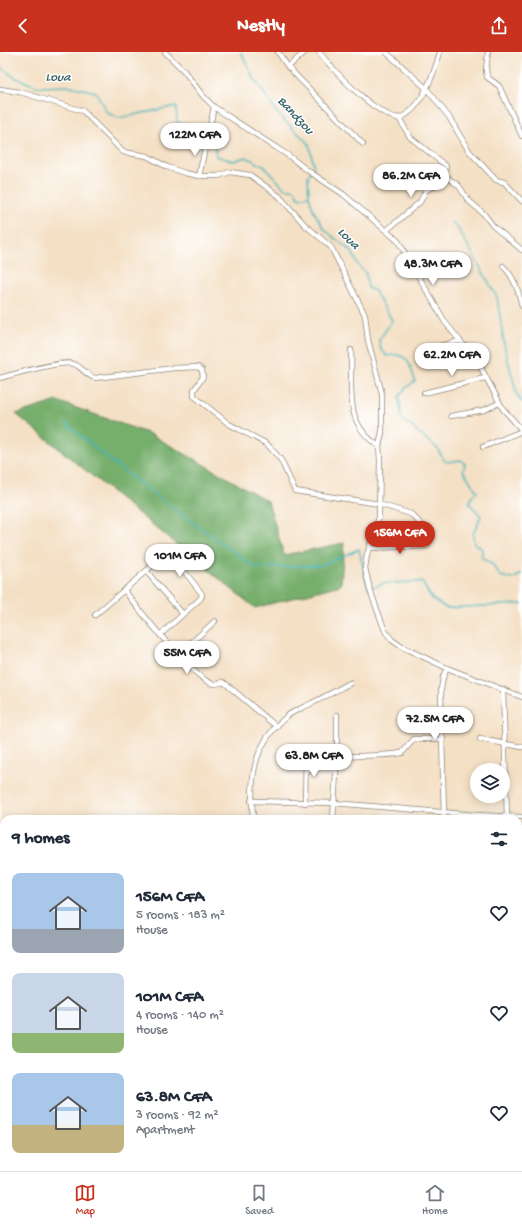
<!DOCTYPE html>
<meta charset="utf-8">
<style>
body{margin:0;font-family:"Gochi Hand",sans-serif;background:#f6f6f7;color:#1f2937;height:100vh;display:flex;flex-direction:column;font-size:15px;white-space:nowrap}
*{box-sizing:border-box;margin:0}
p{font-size:13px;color:#747a83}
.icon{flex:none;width:22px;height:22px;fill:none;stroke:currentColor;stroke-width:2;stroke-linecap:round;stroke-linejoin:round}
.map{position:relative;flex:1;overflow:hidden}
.side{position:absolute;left:0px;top:763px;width:522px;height:356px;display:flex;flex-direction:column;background:#fff;border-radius:12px 12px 0 0;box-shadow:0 2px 10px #0003}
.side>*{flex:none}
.fabs{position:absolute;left:470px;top:711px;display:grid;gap:8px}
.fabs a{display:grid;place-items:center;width:40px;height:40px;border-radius:50%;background:#fff;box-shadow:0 2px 10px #0003;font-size:20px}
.price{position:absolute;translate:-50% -34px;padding:0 9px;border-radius:14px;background:#fff;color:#222;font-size:13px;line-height:26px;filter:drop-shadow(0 1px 2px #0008)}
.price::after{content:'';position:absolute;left:50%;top:24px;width:12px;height:9px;margin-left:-6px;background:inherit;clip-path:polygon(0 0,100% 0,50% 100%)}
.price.current{background:#c8321e;color:#fff}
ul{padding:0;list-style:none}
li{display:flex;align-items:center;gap:12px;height:100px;padding:0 12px}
li span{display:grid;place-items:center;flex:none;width:112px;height:80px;border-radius:8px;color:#555}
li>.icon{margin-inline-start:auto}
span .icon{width:48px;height:48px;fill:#fffc;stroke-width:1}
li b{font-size:17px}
h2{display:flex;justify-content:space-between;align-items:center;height:48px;padding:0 12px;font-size:17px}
header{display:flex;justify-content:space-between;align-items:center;height:52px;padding:0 12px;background:#c8321e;color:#fff;font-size:18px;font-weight:700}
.tabs{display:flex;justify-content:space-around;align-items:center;height:56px;border-top:1px solid #e0e1e3;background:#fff;font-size:11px;color:#747a83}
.tabs a{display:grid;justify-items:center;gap:2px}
.tabs .current{color:#c8321e}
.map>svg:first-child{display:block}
.forest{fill:#76ae6c;stroke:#506c4c}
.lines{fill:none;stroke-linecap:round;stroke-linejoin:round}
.stream{stroke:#45b5bb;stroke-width:1.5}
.minor-casing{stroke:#908678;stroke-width:6}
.minor{stroke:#fff;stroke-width:4.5}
.labels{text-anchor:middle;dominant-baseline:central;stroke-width:3;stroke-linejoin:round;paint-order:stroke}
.water-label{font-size:13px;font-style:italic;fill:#356265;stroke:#fff}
</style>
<header><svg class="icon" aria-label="back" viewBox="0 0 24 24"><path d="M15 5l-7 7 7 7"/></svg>Nestly<svg class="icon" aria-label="share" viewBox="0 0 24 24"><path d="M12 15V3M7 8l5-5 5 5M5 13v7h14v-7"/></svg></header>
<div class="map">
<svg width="522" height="1119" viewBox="0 0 522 1119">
<rect width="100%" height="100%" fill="#fff"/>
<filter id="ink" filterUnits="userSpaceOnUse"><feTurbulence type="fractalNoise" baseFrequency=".025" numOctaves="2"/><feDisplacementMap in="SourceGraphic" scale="8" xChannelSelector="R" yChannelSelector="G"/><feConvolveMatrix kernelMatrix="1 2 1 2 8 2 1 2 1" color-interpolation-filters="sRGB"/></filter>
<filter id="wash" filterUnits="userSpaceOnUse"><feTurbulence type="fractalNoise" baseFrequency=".012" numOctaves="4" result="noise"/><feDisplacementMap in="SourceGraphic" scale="16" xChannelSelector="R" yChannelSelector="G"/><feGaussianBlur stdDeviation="0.9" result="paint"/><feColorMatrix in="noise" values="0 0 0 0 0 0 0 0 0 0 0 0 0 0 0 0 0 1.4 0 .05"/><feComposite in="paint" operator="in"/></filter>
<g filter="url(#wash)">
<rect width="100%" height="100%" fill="#f4e0c5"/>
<polygon class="forest" points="57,349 150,382 268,449 284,503 344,491 341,533 255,556 16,362"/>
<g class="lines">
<g class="stream">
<polyline points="241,0 252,23 277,61 309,92 314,115 308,124 309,144"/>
<path d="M0 15 14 25 38 35 70 34 96 40 107 61 119 66 176 54 177 70 189 73 190 80 204 88 214 89 216 104 233 109 246 105 265 115 285 137H294L299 146 309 144 314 160 325 178 352 200 358 213 366 222 368 236 375 239C380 250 387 258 392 269L379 288 381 297 387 304C408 299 410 312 415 329L406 336 399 345 402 367 437 396 444 408 447 410 461 408 465 412 463 418 477 440 473 443 469 451 481 464 473 482 474 491 482 497V506L493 513 500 524 512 527 522 522"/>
<polyline points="452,170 457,175 497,245 505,297 517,343 522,350"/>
<polyline points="66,371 112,410 181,462 256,516 322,513 359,497 368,536"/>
<polyline points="371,536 384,531 422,530 432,547 446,556 522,552"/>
<polyline points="518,1103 522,1105"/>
</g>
</g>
</g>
<g filter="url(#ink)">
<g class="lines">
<defs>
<g id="minor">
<polyline points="165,0 184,19 203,44 214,55 289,104 307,118 343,142 398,189 445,270 480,314 503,357 522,378"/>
<polyline points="278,0 288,15 363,92"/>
<path d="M319 0C334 19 374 62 398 66 420 62 435 19 440 0"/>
<polyline points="386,0 427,37 449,65 469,99 496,128 504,130 522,149"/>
<polyline points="488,0 486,18 487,25 499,34 522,84"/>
<polyline points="288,15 305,0"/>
<polyline points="0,37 20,40 83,59 123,100 147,104 167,115 185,121 199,124 218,124 230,120 250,123 279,144 305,173 331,195 365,263 368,288 382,342 382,380 379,394 380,408 379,465 367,503 365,516 370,538 385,579 392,588 402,595 447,616 522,645"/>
<polyline points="399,66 410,85 446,114 444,123 459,134 468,148 484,162 493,174 522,198"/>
<polyline points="199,124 214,55"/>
<polyline points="387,178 420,150 426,138 433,135 443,121"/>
<path d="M503 214C515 226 518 238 522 254"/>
<polyline points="440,294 460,289"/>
<path d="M351 298C353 334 342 371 379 394"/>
<path d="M0 326C15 322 61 308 74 312 82 315 87 324 95 326L174 316 198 315 202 318 203 325 194 338V344L229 372 267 392 281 408 295 439 379 452 411 462 424 475 427 494 370 496"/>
<polyline points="424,341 485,326"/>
<polyline points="451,364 484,358 499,351"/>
<polyline points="483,395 522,379"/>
<polyline points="146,519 182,561"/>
<path d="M124 538C138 556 194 629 214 632 217 632 220 631 223 630L226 632 277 675"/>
<polyline points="95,563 167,501 170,501 202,542 201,546 160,583"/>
<polyline points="178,603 215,569"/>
<polyline points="503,637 507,765"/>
<polyline points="480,687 522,695"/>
<path d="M306 721C329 697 373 707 402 701L414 687H443"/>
<polyline points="251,749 334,751 476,763 522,765"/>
<polyline points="305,751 306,701"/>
<path d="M253 767C250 727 252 694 285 666 292 659 303 656 312 651 325 645 337 638 350 631"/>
<polyline points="333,767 337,707 337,663"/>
<polyline points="444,767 441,638 443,625 447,616"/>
<polyline points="0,793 4,794"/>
<polyline points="0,831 4,824"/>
<polyline points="518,832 522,833"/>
<polyline points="0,886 4,888"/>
<polyline points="518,905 522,906"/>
<polyline points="0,924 4,914"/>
<polyline points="518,975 522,975"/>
<polyline points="0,1025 4,1032"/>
<polyline points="518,1040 522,1042"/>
<polyline points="0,1078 4,1082"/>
<polyline points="57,1115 60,1119"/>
<polyline points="92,1115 94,1119"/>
<polyline points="360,1115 361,1119"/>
<polyline points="23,1119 29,1115"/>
<polyline points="103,1119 109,1115"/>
<polyline points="157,1119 162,1115"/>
</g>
</defs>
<use href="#minor" class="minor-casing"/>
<use href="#minor" class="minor"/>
</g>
</g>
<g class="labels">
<g class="water-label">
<text transform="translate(58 26) rotate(1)">Loua</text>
<text transform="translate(295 64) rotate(47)">Bandzou</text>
<text transform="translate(348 187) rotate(45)">Loua</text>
</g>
</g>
</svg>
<div class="fabs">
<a><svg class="icon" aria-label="layers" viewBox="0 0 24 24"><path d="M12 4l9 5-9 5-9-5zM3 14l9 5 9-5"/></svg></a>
</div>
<b class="price" style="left:195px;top:105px">122M CFA</b>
<b class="price" style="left:411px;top:146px">86.2M CFA</b>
<b class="price" style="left:433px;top:234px">48.3M CFA</b>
<b class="price" style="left:452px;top:325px">62.2M CFA</b>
<b class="price current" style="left:400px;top:503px">156M CFA</b>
<b class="price" style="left:180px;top:526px">101M CFA</b>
<b class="price" style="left:187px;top:623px">55M CFA</b>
<b class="price" style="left:435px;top:689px">72.5M CFA</b>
<b class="price" style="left:314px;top:726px">63.8M CFA</b>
<section class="side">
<h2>9 homes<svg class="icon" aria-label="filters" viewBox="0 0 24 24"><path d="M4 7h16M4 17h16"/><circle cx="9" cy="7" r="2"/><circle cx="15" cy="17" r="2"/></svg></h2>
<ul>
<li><span style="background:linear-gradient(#a9c7e8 70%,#9aa5b1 0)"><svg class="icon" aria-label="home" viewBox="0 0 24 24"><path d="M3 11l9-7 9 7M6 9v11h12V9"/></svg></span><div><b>156M CFA</b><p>5 rooms · 183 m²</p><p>House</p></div><svg class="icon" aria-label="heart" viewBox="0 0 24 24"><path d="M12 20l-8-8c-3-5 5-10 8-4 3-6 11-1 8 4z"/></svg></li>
<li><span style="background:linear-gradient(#c9d6e8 75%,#8fb573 0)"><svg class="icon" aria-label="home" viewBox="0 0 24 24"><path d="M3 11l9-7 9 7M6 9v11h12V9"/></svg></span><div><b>101M CFA</b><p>4 rooms · 140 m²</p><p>House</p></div><svg class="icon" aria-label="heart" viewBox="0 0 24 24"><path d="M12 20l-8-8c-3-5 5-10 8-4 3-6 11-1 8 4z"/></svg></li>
<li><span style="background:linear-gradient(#a9c7e8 65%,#c2b280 0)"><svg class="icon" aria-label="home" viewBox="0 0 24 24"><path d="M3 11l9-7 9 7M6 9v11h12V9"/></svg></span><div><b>63.8M CFA</b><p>3 rooms · 92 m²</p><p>Apartment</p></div><svg class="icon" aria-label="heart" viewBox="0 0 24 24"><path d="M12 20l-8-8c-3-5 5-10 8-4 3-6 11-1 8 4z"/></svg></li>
</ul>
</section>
</div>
<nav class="tabs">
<a class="current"><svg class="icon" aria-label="map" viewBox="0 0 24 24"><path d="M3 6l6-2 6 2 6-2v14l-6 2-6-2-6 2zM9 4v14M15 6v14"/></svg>Map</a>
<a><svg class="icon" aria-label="saved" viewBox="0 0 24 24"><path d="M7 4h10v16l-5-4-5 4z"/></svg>Saved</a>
<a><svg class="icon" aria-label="home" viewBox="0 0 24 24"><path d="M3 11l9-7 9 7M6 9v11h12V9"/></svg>Home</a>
</nav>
